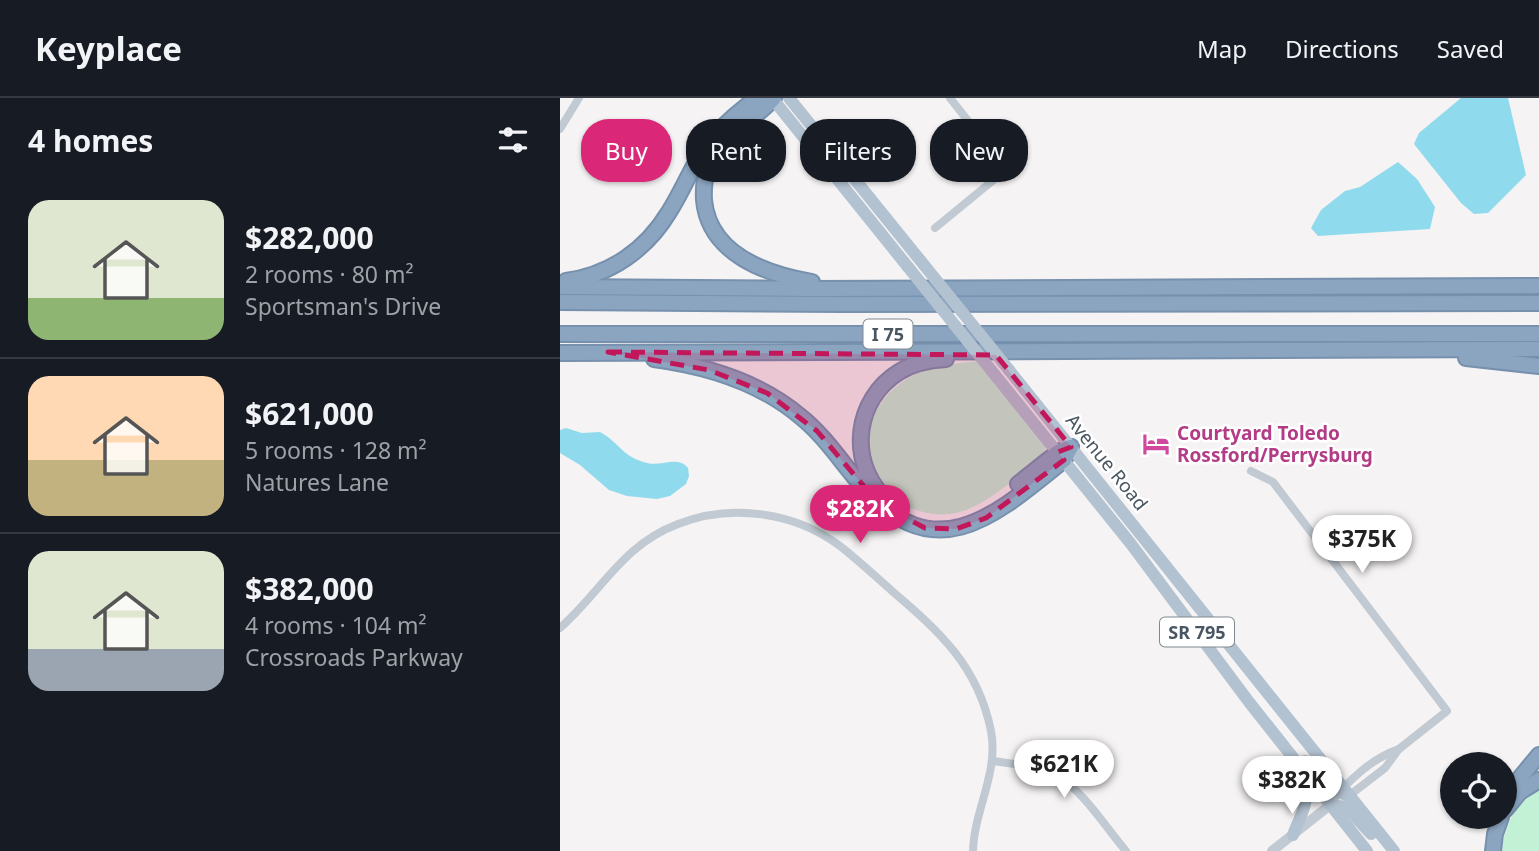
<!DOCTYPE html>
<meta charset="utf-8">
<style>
body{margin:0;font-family:"Noto Sans",sans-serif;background:#242831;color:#f1f3f6;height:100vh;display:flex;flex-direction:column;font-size:26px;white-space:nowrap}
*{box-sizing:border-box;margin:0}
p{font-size:23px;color:#9ea1a6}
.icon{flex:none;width:38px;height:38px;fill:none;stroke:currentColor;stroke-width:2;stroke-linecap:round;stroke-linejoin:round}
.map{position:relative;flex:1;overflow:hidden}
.panel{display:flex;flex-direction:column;background:#171b24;width:560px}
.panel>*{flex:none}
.guide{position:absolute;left:21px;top:21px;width:665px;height:63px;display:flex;gap:14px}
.controls{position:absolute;left:880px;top:654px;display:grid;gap:14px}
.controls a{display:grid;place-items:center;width:77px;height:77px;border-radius:50%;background:#171b24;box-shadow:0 2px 5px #0004;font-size:35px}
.price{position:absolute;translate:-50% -60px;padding:0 16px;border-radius:24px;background:#fff;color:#222;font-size:23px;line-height:46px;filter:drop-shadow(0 2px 4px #0008)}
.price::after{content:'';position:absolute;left:50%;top:42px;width:21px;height:16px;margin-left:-10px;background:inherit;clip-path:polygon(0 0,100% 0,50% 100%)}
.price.active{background:#db2777;color:#fff}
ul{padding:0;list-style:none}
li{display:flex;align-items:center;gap:21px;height:175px;padding:0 28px}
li+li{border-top:2px solid #363941}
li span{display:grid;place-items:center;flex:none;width:196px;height:140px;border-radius:21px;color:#555}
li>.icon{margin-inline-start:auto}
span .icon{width:84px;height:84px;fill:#fffc;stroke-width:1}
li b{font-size:30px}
h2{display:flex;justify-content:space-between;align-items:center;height:84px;padding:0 28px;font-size:30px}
.pill{padding:0 24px;border-radius:28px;background:#171b24;box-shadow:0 2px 5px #0004;font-size:24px;line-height:63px}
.pill.active{background:#db2777;color:#fff}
header{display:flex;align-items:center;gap:42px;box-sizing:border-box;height:98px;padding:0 35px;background:#171b24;border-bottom:2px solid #363941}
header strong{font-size:33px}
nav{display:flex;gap:38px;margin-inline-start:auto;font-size:24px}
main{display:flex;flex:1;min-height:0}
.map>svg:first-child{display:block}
.green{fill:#c3f1d5}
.water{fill:#90daee}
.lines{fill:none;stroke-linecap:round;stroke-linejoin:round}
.motorway-casing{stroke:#7690ad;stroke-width:18}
.minor{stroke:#c1cad2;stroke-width:8}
.tertiary{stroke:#c1cad2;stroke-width:10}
.primary{stroke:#b3c2d1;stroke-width:12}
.motorway{stroke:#8ba5c1;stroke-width:14}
.primary-bridge{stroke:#b3c2d1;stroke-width:12}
.marked{fill:#c2185b;fill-opacity:0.2;stroke:#c2185b;stroke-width:5;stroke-dasharray:14 9;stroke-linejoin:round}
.labels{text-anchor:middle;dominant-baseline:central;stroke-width:5;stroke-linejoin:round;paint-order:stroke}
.shield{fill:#fff;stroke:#808990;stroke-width:2}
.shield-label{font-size:18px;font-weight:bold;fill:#4a5661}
.hotel-label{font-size:19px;font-weight:bold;fill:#b23c85;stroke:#fff;text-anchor:start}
.street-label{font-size:19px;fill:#4a5661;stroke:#fff}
</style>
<header>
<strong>Keyplace</strong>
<nav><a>Map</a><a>Directions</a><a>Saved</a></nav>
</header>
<main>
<section class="panel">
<h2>4 homes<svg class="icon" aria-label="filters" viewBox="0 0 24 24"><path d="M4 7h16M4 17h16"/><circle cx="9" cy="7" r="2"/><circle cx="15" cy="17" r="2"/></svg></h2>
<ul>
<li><span style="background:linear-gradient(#dfe7d0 70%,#8fb573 0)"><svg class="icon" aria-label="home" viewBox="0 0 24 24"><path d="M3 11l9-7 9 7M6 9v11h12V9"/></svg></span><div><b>$282,000</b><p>2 rooms · 80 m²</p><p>Sportsman's Drive</p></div></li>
<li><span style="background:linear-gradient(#ffd9b3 60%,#c2b280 0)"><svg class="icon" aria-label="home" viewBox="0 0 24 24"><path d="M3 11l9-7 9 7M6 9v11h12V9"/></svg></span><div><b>$621,000</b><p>5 rooms · 128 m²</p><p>Natures Lane</p></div></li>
<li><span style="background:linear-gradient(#dfe7d0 70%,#9aa5b1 0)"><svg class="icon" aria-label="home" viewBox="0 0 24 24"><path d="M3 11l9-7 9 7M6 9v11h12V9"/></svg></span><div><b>$382,000</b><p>4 rooms · 104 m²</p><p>Crossroads Parkway</p></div></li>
</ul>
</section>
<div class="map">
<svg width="979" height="753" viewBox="0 0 979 753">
<rect width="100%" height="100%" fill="#f5f3f3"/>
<g class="green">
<path d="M417 263 487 348C477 366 462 375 446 388 430 400 410 414 389 416 328 422 285 355 322 304 330 291 346 281 359 274 374 266 399 266 417 263Z"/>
<path d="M979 691V753H942C944 725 957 706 979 691Z"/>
</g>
<g class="water">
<polygon points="901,0 948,0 966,77 928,115 914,116 901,105 854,46 859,35"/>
<polygon points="838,64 857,81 875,109 870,131 758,138 751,130 761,112 785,93 800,89"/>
<path d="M6 330 22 335 40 334C59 344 62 359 87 365 103 369 117 357 128 370L129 378 126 386 110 398 97 401 67 398 49 392 20 367 0 355V332Z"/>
</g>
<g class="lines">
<defs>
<g id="motorway">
<path d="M214 0C198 19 173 30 158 51 147 65 143 84 144 102 149 156 206 176 252 184"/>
<path d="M6 183C50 177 86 152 109 114 123 92 132 68 146 48 160 29 178 14 197 0"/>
<polyline points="0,189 252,191 979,188"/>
<polyline points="0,204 283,206 979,205"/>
<polyline points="0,236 979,236"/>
<polyline points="0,255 979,251"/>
<polyline points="906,260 979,268"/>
<path d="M94 261C147 268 200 284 241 319 266 339 283 367 304 390 377 473 438 415 504 362L511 349"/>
<polyline points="458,386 498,354 511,349"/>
<path d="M323 398C288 362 295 301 339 274 353 265 369 262 386 261"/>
<polyline points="945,698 979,657"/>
<polyline points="945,712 960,694 979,682"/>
<polyline points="933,753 935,736 941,719"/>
</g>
</defs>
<use href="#motorway" class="motorway-casing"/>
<g class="minor">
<polyline points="0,31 19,0"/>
<polyline points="375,130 436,80 439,69 435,57 390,0"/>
<polyline points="691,373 713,384 887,613 839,651 825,670 786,700"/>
<path d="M0 530C42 493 62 447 118 426 171 405 235 414 280 448 298 462 315 478 332 493 380 534 418 568 431 633 439 675 414 712 413 753"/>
<path d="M433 663C454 666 477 668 496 677 522 691 547 731 566 753"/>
<path d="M770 707C786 684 812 660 839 651"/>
</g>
<polyline class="tertiary" points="712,753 770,707"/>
<g class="primary">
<polyline points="212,0 348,169"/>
<polyline points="229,0 364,167"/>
<polyline points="431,272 571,446 689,604 807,753"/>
<polyline points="449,272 834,753"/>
<path d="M745 663C759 678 769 693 790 698"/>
<polyline points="770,707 786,709 811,736"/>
<path d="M733 737C743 710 755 701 735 675"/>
</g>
<use href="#motorway" class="motorway"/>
<g class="primary-bridge">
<polyline points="364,167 449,272"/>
<polyline points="348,169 431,272"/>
</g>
</g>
<path class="marked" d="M48 254 436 257 511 349 498 354 504 362 426 420 396 431 365 430 319 406 257 333 207 295 149 272Z"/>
<defs>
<symbol id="hotel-bare" viewBox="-9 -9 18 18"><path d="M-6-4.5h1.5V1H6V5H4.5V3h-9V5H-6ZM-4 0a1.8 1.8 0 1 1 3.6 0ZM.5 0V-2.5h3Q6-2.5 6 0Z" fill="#d1479c" stroke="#fff" stroke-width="2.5" paint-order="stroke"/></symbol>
</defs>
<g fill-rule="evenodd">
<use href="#hotel-bare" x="577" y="327" width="38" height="38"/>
</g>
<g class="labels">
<g class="shield">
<rect x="303.5" y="221.5" width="49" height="29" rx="5"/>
<rect x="600" y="519.5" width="74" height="29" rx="5"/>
</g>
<g class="shield-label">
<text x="328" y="236">I 75</text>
<text x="637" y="534">SR 795</text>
</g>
<g class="hotel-label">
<text x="617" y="335">Courtyard Toledo<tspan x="617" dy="22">Rossford/Perrysburg</tspan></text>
</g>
<g class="street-label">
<text transform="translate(547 364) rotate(51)">Avenue Road</text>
</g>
</g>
</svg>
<div class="controls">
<a><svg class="icon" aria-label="locate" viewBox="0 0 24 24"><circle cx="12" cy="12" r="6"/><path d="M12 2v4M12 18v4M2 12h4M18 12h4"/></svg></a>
</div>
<b class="price active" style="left:300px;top:447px">$282K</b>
<b class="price" style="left:802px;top:477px">$375K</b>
<b class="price" style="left:504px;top:702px">$621K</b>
<b class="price" style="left:732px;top:718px">$382K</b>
<div class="guide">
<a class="pill active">Buy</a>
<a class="pill">Rent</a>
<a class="pill">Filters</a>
<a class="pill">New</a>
</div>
</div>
</main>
